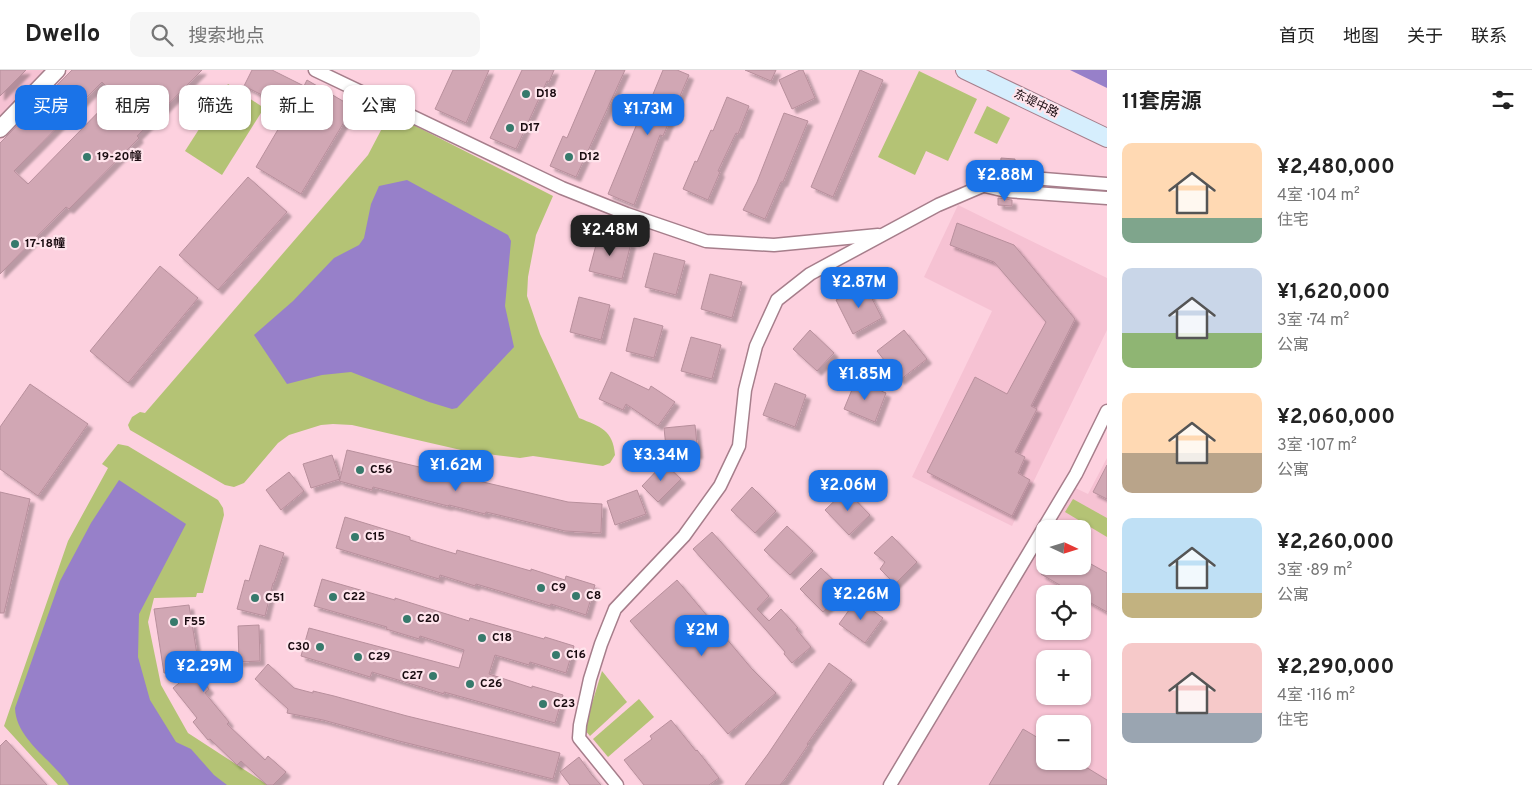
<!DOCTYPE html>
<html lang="zh">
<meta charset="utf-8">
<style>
body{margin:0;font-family:Overpass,"Noto Sans SC",sans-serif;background:#f6f6f6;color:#222;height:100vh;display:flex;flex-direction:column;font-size:19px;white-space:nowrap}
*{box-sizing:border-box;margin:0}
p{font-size:16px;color:#767676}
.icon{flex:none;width:28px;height:28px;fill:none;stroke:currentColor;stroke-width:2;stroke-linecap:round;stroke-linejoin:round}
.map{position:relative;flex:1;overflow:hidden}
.details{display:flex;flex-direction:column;background:#fff;width:425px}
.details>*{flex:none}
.top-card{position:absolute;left:15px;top:15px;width:475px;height:45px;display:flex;gap:10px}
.needle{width:32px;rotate:94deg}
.tools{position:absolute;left:1036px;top:450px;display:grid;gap:10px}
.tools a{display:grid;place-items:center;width:55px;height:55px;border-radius:10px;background:#fff;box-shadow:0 1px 4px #0004;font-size:25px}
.price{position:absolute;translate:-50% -42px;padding:0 11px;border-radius:10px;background:#1a73e8;color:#fff;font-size:16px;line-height:32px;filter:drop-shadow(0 1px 2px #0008)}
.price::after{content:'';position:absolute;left:50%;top:30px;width:15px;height:11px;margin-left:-8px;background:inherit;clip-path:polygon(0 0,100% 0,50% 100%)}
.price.active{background:#222;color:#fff}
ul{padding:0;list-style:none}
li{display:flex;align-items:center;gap:15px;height:125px;padding:0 15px}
li span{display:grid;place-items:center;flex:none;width:140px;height:100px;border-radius:10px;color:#555}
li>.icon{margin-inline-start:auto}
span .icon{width:60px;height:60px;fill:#fffc;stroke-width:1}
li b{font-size:21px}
h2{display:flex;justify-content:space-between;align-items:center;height:60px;padding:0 15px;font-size:21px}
.tag{padding:0 18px;border-radius:10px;background:#fff;box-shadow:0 1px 4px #0004;font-size:18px;line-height:45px}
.tag.active{background:#1a73e8;color:#fff}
header{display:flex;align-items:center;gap:30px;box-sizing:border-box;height:70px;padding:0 25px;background:#fff;border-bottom:1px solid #e0e0e0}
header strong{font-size:24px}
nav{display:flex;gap:28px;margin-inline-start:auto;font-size:18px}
.search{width:350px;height:45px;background:#f6f6f6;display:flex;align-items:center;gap:12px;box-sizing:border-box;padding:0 18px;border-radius:10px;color:#767676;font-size:19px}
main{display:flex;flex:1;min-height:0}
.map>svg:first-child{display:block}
.built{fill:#f6c2d3;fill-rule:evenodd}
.green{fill:#b4c375}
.water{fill:#9780c9}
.building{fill:#d1a7b4;stroke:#b88f9c;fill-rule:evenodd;filter:url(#shadow)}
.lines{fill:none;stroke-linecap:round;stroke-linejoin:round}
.minor-casing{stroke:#a67e8b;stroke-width:15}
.tertiary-casing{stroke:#a67e8b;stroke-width:19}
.secondary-casing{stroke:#a67e8b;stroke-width:20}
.minor{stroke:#fff;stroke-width:12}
.tertiary{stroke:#fff;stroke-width:16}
.secondary{stroke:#d6eefd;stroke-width:18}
.poi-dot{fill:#377a6c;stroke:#ffe4ec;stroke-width:2}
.labels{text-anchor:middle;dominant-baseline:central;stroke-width:4.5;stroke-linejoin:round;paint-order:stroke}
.poi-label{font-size:12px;font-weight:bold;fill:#190b10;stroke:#ffe4ec;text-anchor:start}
.street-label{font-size:12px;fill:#190b10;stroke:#ffe4ec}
</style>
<header>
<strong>Dwello</strong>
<div class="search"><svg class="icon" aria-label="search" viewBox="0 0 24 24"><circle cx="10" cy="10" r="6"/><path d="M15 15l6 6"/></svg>搜索地点</div>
<nav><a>首页</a><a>地图</a><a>关于</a><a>联系</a></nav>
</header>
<main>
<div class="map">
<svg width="1107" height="715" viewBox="0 0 1107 715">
<defs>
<filter id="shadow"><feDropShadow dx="4.5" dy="4.5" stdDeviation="1" flood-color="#0004"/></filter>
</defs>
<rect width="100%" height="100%" fill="#fdd1df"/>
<g class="built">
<polygon points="0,0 51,0 0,50"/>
<polygon points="958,135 1107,208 1107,260 1012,456 912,407 992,241 924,207"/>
<path d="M1107 388V715H890L1069 415 1088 424ZM1045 459H1082V496H1045ZM1045 524H1082V561H1045ZM1045 589H1082V626H1045ZM1045 654H1082V691H1045Z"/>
</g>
<g class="green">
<polygon points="919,1 977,29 948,91 926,81 915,105 878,87"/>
<polygon points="228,14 264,38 222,105 185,81"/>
<polygon points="987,36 1010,48 997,74 974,63"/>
<path d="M390 43 553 126 536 165 528 207 527 226 540 264 579 348C601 357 613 360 615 385L610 393 603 396 533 386 520 388 495 385 461 380 352 355 333 354 321 355 289 365 278 373 244 413 234 417 225 415 130 360 128 355 132 347 140 342 145 343 368 85Z"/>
<polygon points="118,374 128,376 218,430 223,438 224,445 203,523 197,523 196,527 154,528 148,552 161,615 188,663 268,715 58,715 4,656 68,471 108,398 102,394"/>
<polygon points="1073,429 1107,448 1107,467 1065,442"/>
<polygon points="602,601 627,632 590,666 584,659"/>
<polygon points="639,629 654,647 608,687 593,669"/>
</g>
<g class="water">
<polygon points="1070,0 1107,0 1107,18"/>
<polygon points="407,110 508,165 511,171 505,236 514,277 457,338 452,339 429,332 351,302 322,305 287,314 254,265 293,231 334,188 359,175 364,168 371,134 379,116"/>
<path d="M119 410 186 454 139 544 138 587 150 630 176 672 191 679 214 705 227 715H69C53 690 16 670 15 638L60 511 91 453Z"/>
</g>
<g class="building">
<polygon points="0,0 26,0 0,26"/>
<path d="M72 0H202L137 66 139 68 69 139 66 137 0 204V73ZM102 12 115 25 28 114 14 101Z"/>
<polygon points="252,0 272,0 304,16 307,10 353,37 301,124 256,97 290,39 244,16"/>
<polygon points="453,0 489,0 466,53 435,39"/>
<polygon points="522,0 554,0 549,12 547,11 516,79 490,68"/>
<polygon points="596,0 625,0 576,107 550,96 563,66 567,68"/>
<polygon points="663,0 677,0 689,5 663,66 660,65 634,135 608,124 648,27 651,29"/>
<polygon points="745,0 776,0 771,11"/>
<polygon points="800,0 803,0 815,28 792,39 779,10"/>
<polygon points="860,0 883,10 833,127 811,117"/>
<polygon points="727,27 749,36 738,64 736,63 718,101 720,102 708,130 683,119 695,91 697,92 711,60 713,61"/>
<polygon points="784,43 808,51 783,112 781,112 765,149 743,140 757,112"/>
<polygon points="1001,88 1015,89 1015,99 1000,100"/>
<polygon points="248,107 287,142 218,220 179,185"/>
<polygon points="998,128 1012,130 1012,136 998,135"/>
<polygon points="957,153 1014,175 1075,249 1031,336 1037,339 1015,382 1025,387 1018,403 1030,410 1012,446 927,402 975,307 1007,324 1046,252 994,192 950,175"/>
<polygon points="599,164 631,173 622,209 589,201"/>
<polygon points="654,183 685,191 676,225 645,217"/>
<polygon points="160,196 198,228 128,313 90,281"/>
<polygon points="710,204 742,212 732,248 701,239"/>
<polygon points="865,215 882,248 853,264 836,230"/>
<polygon points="579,227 610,235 601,270 570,262"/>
<polygon points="634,248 663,256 654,288 626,281"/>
<polygon points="810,260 834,283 817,301 793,279"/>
<polygon points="904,260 927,289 900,310 877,281"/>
<polygon points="691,267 721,275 712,309 681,301"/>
<polygon points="611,302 649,320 651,316 675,332 658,356 626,334 623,340 599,329"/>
<polygon points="856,310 886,323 875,352 844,339"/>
<polygon points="775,313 806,325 795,357 763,345"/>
<polygon points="30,314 88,354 38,426 0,399 0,357"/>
<polygon points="695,355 698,384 667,387 664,358"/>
<polygon points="347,380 568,432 602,434 601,463 565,461 486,442 485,444 449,435 448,436 373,417 372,420 339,411 340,409 311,418 303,394 332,385 340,409"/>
<polygon points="664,393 681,409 658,432 642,416"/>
<polygon points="1107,395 1107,429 1093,422"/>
<polygon points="289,402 304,421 281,440 266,420"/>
<polygon points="752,417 776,441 755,463 731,440"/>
<polygon points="637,420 646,444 615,455 607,431"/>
<polygon points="846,420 870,445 849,465 825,440"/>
<polygon points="0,422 30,429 4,543 0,543"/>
<polygon points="345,447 410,467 410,470 456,484 457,480 531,501 531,499 565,510 566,506 595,515 586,545 551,534 550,536 476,514 475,516 440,505 439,509 336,478"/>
<polygon points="787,456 813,481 790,505 764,480"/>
<polygon points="712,462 769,526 757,539 769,551 781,539 798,558 796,559 811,577 792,593 784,584 785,582 766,560 693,479"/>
<polygon points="892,466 917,492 895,514 880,499 885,492 874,483"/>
<polygon points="260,475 284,483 274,513 273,513 265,546 237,539 245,510 249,511"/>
<polygon points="1082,489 1107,503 1107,542 1082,528 1082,524 1075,524 1041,504 1046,496 1082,496"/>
<polygon points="821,498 844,520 823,542 800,519"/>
<polygon points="322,509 395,530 395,528 469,551 470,548 544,569 545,567 574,576 566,603 530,592 529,595 495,585 489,604 532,618 532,616 563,625 555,653 444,622 444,624 372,602 370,607 301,586 309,558 459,598 464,580 420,566 419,569 386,559 387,557 314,536"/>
<polygon points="677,510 752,599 776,623 728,664 630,551"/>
<polygon points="857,529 883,548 865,573 839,554"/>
<polygon points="189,535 201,609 209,619 205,623 229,652 227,654 265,690 268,686 286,702 273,715 267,715 241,691 237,695 210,669 208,670 193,652 197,648 173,618 196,599 164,603 154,539"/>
<polygon points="259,555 260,591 239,592 238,556"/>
<polygon points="829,593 852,610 807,674 808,675 785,709 780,715 745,715 768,684"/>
<polygon points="268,594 294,618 313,623 313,621 334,626 407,646 560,683 553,709 399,671 323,650 287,643 288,639 255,609"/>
<polygon points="671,650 696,681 697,680 719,708 709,715 644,715 624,690 652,669 650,666"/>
<polygon points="1023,659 1045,672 1045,691 1076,691 1107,710 1107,715 989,715"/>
<polygon points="6,670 47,715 0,715 0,676"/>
<polygon points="579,687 592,705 601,715 570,715 560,702"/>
</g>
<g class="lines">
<defs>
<g id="minor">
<polyline points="315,0 562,118 627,144 706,171 774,175 878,165"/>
<polyline points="985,116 1006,121 1107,128"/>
<polyline points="617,715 579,668 580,655 590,609 601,574 615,539 684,466 720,416 739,376 745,320 756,276 777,230 810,204 938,135 1006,106 1107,114"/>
<polyline points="890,715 1076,404 1107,341"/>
</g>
<polyline id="tertiary" points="0,59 57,0"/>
<polyline id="secondary" points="965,0 1107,68"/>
</defs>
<use href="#minor" class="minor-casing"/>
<use href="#tertiary" class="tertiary-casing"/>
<use href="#secondary" class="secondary-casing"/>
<use href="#minor" class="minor"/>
<use href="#tertiary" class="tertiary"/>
<use href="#secondary" class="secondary"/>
</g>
<g class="poi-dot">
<circle cx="526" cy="24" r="5"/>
<circle cx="510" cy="58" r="5"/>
<circle cx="87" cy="87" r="5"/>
<circle cx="569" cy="87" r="5"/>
<circle cx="15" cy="174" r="5"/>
<circle cx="360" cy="400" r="5"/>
<circle cx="355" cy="467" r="5"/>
<circle cx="541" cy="518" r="5"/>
<circle cx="576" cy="526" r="5"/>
<circle cx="333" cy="527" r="5"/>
<circle cx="255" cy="528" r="5"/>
<circle cx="407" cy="549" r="5"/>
<circle cx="174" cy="552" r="5"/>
<circle cx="482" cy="568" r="5"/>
<circle cx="320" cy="577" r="5"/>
<circle cx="556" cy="585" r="5"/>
<circle cx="358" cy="587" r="5"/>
<circle cx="433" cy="606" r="5"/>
<circle cx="470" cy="614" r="5"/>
<circle cx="543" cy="634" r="5"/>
</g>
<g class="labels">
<g class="poi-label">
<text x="536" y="24">D18</text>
<text x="520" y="58">D17</text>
<text x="97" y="87">19-20幢</text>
<text x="579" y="87">D12</text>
<text x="25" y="174">17-18幢</text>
<text x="370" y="400">C56</text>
<text x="365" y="467">C15</text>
<text x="551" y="518">C9</text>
<text x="586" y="526">C8</text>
<text x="343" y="527">C22</text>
<text x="265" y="528">C51</text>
<text x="417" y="549">C20</text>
<text x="184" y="552">F55</text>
<text x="492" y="568">C18</text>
<text x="310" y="577" text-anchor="end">C30</text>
<text x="566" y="585">C16</text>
<text x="368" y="587">C29</text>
<text x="423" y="606" text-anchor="end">C27</text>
<text x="480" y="614">C26</text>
<text x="553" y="634">C23</text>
</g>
<g class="street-label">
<text transform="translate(1036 34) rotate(26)">东堤中路</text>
</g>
</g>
</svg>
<div class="tools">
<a><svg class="needle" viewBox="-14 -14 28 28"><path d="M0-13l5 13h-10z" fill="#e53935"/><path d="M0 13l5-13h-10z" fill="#767676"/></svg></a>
<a><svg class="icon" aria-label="locate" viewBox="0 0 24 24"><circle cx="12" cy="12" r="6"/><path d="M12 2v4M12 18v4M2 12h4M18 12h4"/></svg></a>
<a>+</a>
<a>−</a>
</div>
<b class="price" style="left:648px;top:66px">¥1.73M</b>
<b class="price" style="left:1005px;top:132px">¥2.88M</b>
<b class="price active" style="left:610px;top:187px">¥2.48M</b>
<b class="price" style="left:859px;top:239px">¥2.87M</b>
<b class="price" style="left:865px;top:331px">¥1.85M</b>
<b class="price" style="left:661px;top:412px">¥3.34M</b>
<b class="price" style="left:456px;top:422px">¥1.62M</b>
<b class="price" style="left:848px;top:442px">¥2.06M</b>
<b class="price" style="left:861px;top:551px">¥2.26M</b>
<b class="price" style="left:702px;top:587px">¥2M</b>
<b class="price" style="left:204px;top:623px">¥2.29M</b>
<div class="top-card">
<a class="tag active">买房</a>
<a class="tag">租房</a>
<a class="tag">筛选</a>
<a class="tag">新上</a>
<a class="tag">公寓</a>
</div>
</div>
<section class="details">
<h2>11套房源<svg class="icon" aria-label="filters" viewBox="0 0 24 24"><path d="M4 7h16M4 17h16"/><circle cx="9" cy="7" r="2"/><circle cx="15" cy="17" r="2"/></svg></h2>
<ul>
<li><span style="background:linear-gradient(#ffd9b3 75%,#7fa58c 0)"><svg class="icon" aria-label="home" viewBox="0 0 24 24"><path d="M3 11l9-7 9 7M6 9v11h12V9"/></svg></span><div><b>¥2,480,000</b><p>4室 · 104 m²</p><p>住宅</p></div></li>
<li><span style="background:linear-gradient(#c9d6e8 65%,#8fb573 0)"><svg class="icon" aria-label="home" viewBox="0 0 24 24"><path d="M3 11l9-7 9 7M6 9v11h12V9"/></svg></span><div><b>¥1,620,000</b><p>3室 · 74 m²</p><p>公寓</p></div></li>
<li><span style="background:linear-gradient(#ffd9b3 60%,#b9a48a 0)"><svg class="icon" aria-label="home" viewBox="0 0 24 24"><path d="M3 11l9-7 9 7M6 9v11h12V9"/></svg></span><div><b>¥2,060,000</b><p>3室 · 107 m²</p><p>公寓</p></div></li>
<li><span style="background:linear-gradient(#bfe0f5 75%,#c2b280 0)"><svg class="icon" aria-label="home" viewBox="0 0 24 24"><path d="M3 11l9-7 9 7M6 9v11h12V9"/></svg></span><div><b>¥2,260,000</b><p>3室 · 89 m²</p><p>公寓</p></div></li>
<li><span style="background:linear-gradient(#f6c9c9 70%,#9aa5b1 0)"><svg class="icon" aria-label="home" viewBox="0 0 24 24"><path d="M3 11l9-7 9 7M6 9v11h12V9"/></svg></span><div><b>¥2,290,000</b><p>4室 · 116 m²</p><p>住宅</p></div></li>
</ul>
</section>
</main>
